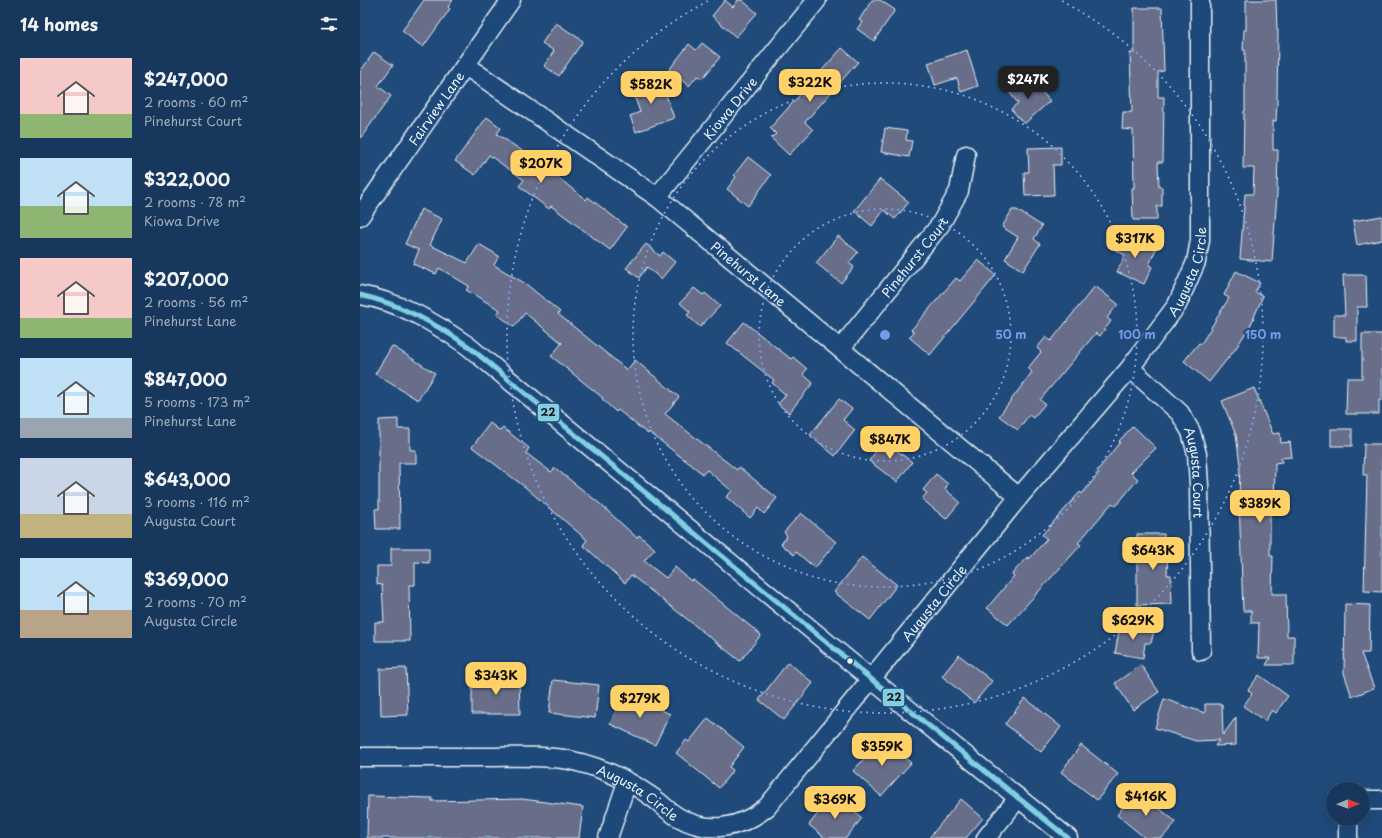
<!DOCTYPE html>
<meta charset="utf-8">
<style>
body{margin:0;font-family:"Playpen Sans",sans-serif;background:#203f62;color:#f1f3f6;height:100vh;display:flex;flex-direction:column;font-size:15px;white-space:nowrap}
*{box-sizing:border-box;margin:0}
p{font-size:13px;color:#9eacbb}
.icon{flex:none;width:22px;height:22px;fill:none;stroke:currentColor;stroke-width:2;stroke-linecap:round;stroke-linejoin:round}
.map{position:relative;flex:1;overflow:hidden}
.details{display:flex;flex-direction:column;background:#17385c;width:360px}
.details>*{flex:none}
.needle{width:26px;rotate:89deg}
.tools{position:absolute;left:966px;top:782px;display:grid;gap:8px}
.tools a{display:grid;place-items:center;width:44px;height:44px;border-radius:50%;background:#17385c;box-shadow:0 4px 16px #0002,0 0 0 1px #365272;font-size:20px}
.price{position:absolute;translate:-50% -34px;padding:0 9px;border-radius:8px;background:#ffd166;color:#111;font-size:13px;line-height:26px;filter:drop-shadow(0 1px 2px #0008)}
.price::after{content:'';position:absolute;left:50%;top:24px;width:12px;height:9px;margin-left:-6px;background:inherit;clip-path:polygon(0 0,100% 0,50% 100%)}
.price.selected{background:#222;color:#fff}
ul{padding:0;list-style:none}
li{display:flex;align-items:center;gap:12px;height:100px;padding:0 20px}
li span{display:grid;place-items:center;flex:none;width:112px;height:80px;border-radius:0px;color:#555}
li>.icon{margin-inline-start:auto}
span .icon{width:48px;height:48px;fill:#fffc;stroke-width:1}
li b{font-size:17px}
h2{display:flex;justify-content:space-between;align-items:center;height:48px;padding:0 20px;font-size:17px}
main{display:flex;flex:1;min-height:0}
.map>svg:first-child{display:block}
.building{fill:#676e8a;stroke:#e8f1f8}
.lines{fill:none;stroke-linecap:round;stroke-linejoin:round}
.minor-casing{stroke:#e8f1f8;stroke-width:21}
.minor{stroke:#1f4a7a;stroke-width:18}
.bus-1-casing{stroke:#1f4a7a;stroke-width:8}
.bus-1{stroke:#82cfe2;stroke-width:5}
.ring{fill:none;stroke:#7897e6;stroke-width:2;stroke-dasharray:2 4}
.bus-dot{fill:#e8f1f8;stroke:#1f4a7a;stroke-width:1.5}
.labels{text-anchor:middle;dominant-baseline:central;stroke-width:4;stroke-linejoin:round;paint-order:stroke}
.street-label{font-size:13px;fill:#e8f1f8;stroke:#1f4a7a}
.centre{fill:#7897e6;stroke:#1f4a7a;stroke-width:2}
.ring-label{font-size:12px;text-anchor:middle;font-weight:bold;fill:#7897e6;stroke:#1f4a7a;stroke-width:4;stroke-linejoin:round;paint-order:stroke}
.line-badge{stroke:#1f4a7a;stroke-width:1.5}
.pale-badge-label{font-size:11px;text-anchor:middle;font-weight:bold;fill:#111}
</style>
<main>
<section class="details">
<h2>14 homes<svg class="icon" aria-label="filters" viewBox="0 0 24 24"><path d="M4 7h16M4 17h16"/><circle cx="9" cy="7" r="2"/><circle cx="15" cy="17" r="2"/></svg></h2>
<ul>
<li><span style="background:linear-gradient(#f6c9c9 70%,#8fb573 0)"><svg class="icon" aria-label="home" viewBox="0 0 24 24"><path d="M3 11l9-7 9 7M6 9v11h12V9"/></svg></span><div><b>$247,000</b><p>2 rooms · 60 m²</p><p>Pinehurst Court</p></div></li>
<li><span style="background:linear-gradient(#bfe0f5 60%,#8fb573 0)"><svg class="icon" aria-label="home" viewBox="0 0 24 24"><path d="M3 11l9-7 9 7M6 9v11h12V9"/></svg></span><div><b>$322,000</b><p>2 rooms · 78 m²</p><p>Kiowa Drive</p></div></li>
<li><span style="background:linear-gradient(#f6c9c9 75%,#8fb573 0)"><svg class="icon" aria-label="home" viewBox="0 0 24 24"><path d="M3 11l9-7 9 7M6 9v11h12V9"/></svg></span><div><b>$207,000</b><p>2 rooms · 56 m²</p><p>Pinehurst Lane</p></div></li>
<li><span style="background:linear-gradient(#bfe0f5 75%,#9aa5b1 0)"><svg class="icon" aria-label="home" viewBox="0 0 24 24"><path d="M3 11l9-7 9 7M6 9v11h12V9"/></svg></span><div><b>$847,000</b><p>5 rooms · 173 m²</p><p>Pinehurst Lane</p></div></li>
<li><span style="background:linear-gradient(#c9d6e8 70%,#c2b280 0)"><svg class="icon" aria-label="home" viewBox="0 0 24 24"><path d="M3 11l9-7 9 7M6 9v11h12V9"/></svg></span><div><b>$643,000</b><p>3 rooms · 116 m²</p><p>Augusta Court</p></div></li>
<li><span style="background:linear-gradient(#bfe0f5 65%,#b9a48a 0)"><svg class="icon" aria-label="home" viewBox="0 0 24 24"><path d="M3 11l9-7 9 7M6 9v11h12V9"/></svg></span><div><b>$369,000</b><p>2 rooms · 70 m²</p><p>Augusta Circle</p></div></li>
</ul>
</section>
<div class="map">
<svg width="1022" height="838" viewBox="0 0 1022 838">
<rect width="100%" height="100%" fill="#1f4a7a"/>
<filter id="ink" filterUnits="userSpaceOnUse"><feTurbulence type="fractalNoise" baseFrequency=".025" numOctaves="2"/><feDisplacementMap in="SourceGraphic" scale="8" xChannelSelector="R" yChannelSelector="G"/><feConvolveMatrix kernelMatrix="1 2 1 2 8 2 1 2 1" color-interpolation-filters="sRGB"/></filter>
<g filter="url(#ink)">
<g class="building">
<polygon points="64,0 93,0 88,7 90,9 63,47 42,31"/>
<polygon points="365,0 373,7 378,0 382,0 397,13 376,37 352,16"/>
<polygon points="512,0 520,0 535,10 514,41 497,29 502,22 499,20"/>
<polygon points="886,0 916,0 917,30 918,30 917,103 916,121 913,121 913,150 918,150 917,194 912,262 880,259 885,194 893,194 894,168 883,168 884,111 885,111 885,50 883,50 884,30 886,30"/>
<polygon points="774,8 802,8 804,71 798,72 798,97 804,97 803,162 798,162 799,187 802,187 802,206 797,206 797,220 773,220 772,188 774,188 773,130 762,129 763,112 772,112 770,53 774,53"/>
<polygon points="196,23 223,41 199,76 184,66 194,51 182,43"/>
<polygon points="342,43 360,57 343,78 337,76 329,86 309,70 329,44 336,50"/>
<polygon points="482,48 498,62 445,122 453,130 429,155 411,138 416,134 410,128"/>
<polygon points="607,50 618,86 601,92 597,78 575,85 568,63"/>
<polygon points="14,52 33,65 18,86 31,96 0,139 0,72"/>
<polygon points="668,76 690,101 664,124 651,109 658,103 649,92"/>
<polygon points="300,77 314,118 276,132 270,116 280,112 271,87"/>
<polygon points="127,117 141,128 137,134 179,162 226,200 228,197 267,227 250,250 191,206 189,209 159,186 164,180 129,155 115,175 95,161"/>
<polygon points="525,128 547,131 546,140 552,141 549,157 521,152"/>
<polygon points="701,147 701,165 693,165 694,195 665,196 664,172 669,172 668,148"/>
<polygon points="388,157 411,175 388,206 367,189 376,177 374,175"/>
<polygon points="520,179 549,202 535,219 524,210 512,226 494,211"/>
<polygon points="61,209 82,219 70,245 107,263 119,244 139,256 134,265 166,284 200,312 198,314 267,370 275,360 319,397 305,414 377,470 379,467 417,498 404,514 398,508 390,518 366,497 372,491 347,470 343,474 289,432 288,434 258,410 256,412 242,399 243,398 191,356 202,343 165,313 154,327 137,314 140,310 106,290 109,286 79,268 76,274 53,264 59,250 45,244"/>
<polygon points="652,210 657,210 682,226 674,239 680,244 663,271 645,259 658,237 642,227"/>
<polygon points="1022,216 1022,240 997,245 993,221"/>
<polygon points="763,234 796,249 789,265 792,267 784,284 757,272 765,255 755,250"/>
<polygon points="478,236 498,252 489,263 494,267 481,283 456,263"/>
<polygon points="286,244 300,256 303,252 315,262 301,279 287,267 279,278 266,268"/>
<polygon points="618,260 636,275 570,355 549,337 554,332 551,330 596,278 600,281"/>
<polygon points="876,271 900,283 895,292 903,296 891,324 876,348 849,382 824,361 839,343 841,344 869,298 864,295"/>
<polygon points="983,275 1006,275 1007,307 997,307 997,341 986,341 986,337 974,337 974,315 985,315"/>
<polygon points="735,286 758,304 747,318 751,321 740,336 736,333 680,400 685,404 673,418 669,415 658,430 639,416 672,372 668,368 681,352 677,348 686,337 691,341"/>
<polygon points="334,288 343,295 345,293 360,306 340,327 327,315 330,312 320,303"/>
<polygon points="384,322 431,359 433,357 447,369 443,374 453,383 429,413 418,404 426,395 412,383 414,380 367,343"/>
<polygon points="1002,334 1022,334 1022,400 1019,400 1019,414 986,414 987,378 1002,378"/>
<polygon points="32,346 75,373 58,400 15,374"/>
<polygon points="894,388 913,434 920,433 921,443 930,442 932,457 921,458 922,462 915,463 914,509 910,509 910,556 913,556 912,594 926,594 927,636 934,636 934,665 906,665 910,658 898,658 899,623 891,623 891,611 883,611 879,500 880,465 876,435 862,401"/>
<polygon points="479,399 492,409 483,420 495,430 475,456 450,435"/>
<polygon points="38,419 38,429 50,429 50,450 56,450 56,463 39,463 40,529 16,529 15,509 19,509 19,420"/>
<polygon points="130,423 140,431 143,428 169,448 166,453 191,472 195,468 239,503 277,538 279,535 295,549 284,561 306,578 315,567 331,581 333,579 401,635 380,661 271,575 265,583 223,545 227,540 165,487 112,447"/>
<polygon points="773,426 796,448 771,473 778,479 756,506 752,503 718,543 721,545 648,625 627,608 654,576 652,574 667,557 669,559 687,539 682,535 720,492 722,494 739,473 737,471 760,442 759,441"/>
<rect x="971" y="429" width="21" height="17"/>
<polygon points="526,437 539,446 536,450 552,462 537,482 509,461"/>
<polygon points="1004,444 1022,444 1022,592 1004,591 1007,475 1003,475"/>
<polygon points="576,474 588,484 585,489 600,502 586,519 562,499 567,493 563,490"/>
<polygon points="441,513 476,542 455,568 436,552 434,555 421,544 427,536 424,532"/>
<polygon points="777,534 804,534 804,549 808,549 807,575 811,575 812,604 777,605"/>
<polygon points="31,548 69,548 69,563 55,562 55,585 49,585 50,641 15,641 15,622 24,622 22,585 17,584 17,566 31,566"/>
<polygon points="502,557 537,585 510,620 474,592"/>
<polygon points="985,604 1010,605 1009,653 1001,653 1014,688 992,697 984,673"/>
<polygon points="760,625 794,631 791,643 785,643 783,658 755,653"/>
<polygon points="599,655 632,681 614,703 582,676"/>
<polygon points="428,662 453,683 424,720 399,700"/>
<polygon points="781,665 799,692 773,710 755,683"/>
<polygon points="46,668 48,715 21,716 20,669"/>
<polygon points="899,675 928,696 916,713 912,710 905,721 883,706 892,694 888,690"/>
<polygon points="159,678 160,714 112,714 112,679"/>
<polygon points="193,680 239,685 235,718 189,713"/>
<polygon points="264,693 310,714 295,745 250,724"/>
<polygon points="665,698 701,727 681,752 645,724"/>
<polygon points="804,699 845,713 845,704 862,704 863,735 876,717 876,745 855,746 859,740 836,741 795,728"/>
<polygon points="348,718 384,747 369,767 373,770 359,788 316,753 326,740 329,742"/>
<polygon points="523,738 551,763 521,796 493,771"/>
<polygon points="721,745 758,774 737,800 701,772"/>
<polygon points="777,790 816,822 802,838 785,838 757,815"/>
<polygon points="472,795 502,818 486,838 465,838 449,825"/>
<polygon points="8,796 72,798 72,801 162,799 223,807 219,838 7,838"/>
<polygon points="601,799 623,818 606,838 569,838"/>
</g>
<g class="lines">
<defs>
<g id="minor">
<path id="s1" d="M106 66 297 197 659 497"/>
<path id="s2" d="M297 197 457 0"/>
<path id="s3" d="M0 216 151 0"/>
<path d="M0 295C41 302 75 323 108 346L511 679 708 838"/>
<path id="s4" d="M481 348 580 225 599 191 606 155"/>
<path id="s5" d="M770 368 820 413 831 432 837 454 839 485 841 651"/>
<path id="s6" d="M0 757C42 757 85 757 127 757 154 757 182 755 209 760 237 766 265 778 289 795 299 801 307 811 318 817 349 835 381 828 407 807L659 497 770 368 817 305 836 262 840 240V0"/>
<polyline points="1003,800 1022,800"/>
<polyline points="988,819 988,838"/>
<polyline points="248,838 267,782"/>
<polyline points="626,838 658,798"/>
</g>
</defs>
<use href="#minor" class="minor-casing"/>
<use href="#minor" class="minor"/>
<defs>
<path id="bus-1" d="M0 295C40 304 74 323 108 346L511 679 708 838"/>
</defs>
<use href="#bus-1" class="bus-1-casing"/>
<use href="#bus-1" class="bus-1"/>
</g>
</g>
<g class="ring">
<circle cx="525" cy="335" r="126"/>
<circle cx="525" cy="335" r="252"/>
<path d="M702 1A378 378 0 1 1 348 1"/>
</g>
<circle class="bus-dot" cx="490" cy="661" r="3.5"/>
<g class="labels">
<g class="street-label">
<text stroke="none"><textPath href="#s3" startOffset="132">Fairview Lane</textPath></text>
<text stroke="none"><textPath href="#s2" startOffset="115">Kiowa Drive</textPath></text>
<text stroke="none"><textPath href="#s4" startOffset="117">Pinehurst Court</textPath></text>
<text stroke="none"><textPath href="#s6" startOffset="1113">Augusta Circle</textPath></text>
<text stroke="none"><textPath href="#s1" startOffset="351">Pinehurst Lane</textPath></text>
<text stroke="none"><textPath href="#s5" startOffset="130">Augusta Court</textPath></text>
<text stroke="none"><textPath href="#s6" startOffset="693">Augusta Circle</textPath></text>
<text stroke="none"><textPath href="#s6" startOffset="286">Augusta Circle</textPath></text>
</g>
</g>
<circle cx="525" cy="335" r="6" class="centre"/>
<g class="ring-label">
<text x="651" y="339">50 m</text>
<text x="777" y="339">100 m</text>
<text x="903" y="339">150 m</text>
</g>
<g class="line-badge">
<rect x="177" y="403" width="23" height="19" rx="4" fill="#82cfe2"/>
<rect x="522" y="688" width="23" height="19" rx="4" fill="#82cfe2"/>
</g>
<g class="pale-badge-label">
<text x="188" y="416">22</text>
<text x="534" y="701">22</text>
</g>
</svg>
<div class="tools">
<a><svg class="needle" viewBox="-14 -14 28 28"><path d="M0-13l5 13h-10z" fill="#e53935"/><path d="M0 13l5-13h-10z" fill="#9eacbb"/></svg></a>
</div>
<b class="price selected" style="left:668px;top:100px">$247K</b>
<b class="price" style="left:450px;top:103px">$322K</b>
<b class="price" style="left:291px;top:105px">$582K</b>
<b class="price" style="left:181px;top:184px">$207K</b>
<b class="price" style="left:775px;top:259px">$317K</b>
<b class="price" style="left:530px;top:460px">$847K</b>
<b class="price" style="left:900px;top:524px">$389K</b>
<b class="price" style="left:793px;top:571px">$643K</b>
<b class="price" style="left:773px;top:641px">$629K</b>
<b class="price" style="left:136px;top:696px">$343K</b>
<b class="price" style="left:280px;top:719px">$279K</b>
<b class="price" style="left:522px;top:767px">$359K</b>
<b class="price" style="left:786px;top:817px">$416K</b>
<b class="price" style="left:475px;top:820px">$369K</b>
</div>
</main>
